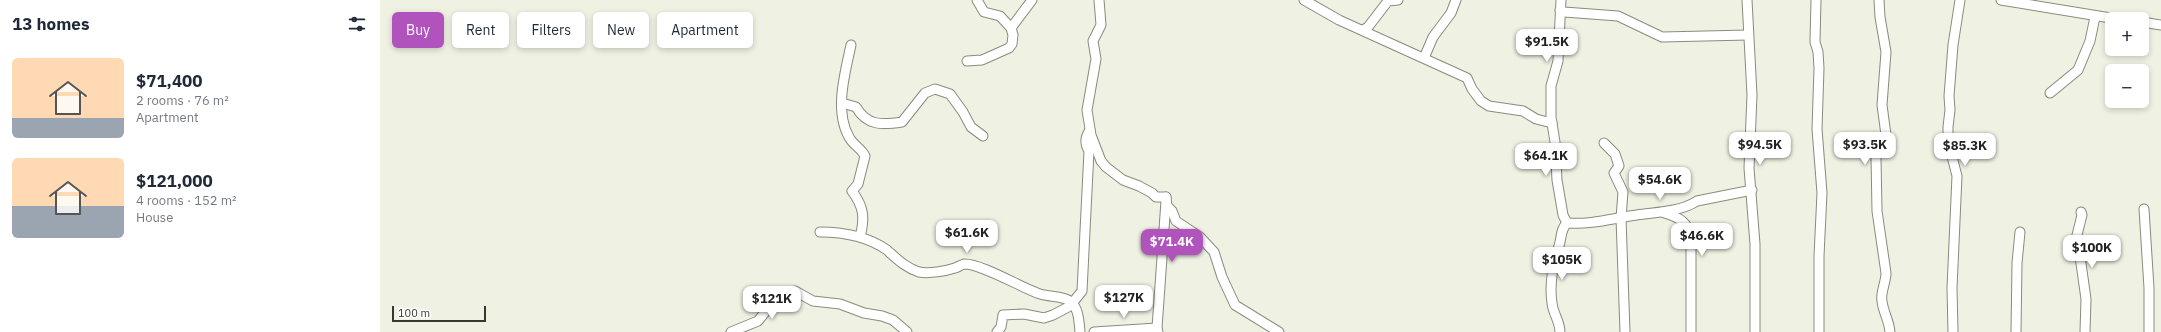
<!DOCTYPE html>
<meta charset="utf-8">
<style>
body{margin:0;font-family:"IBM Plex Sans",sans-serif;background:#f2f2f3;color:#1f2937;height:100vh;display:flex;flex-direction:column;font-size:15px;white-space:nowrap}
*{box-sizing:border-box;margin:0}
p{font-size:13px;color:#747a83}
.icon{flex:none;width:22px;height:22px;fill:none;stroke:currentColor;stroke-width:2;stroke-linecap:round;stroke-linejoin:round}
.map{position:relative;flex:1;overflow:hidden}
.side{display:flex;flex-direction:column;background:#fff;width:380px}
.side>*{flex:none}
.top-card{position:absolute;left:12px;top:12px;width:380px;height:36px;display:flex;gap:8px}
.fabs{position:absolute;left:1725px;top:12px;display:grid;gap:8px}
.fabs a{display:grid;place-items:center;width:44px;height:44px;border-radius:6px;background:#fff;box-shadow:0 2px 6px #0003;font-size:20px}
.scale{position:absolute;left:12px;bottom:10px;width:94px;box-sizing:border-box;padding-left:4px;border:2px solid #373732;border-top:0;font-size:11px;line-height:14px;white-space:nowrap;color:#373732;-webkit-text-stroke:3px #fff;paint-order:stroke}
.price{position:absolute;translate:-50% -34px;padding:0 9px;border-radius:8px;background:#fff;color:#222;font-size:13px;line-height:26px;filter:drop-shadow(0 1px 2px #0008)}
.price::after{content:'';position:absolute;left:50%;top:24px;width:12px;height:9px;margin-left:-6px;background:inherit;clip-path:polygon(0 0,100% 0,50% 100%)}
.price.current{background:#b153bc;color:#fff}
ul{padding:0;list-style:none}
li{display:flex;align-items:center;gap:12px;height:100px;padding:0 12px}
li span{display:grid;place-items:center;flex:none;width:112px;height:80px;border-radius:6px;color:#555}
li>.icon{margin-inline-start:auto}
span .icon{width:48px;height:48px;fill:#fffc;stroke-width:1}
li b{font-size:17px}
h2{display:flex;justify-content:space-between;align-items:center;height:48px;padding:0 12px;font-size:17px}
.chip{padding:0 14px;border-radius:6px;background:#fff;box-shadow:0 2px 6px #0003;font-size:14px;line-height:36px}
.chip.current{background:#b153bc;color:#fff}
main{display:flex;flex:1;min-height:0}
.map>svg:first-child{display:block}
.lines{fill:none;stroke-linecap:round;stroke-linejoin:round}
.minor-casing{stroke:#898b7e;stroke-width:11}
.minor{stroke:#fff;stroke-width:9}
</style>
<main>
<section class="side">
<h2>13 homes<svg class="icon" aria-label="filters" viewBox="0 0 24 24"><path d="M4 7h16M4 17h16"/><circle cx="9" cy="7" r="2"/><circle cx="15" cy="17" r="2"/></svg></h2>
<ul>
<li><span style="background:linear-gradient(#ffd9b3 75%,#9aa5b1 0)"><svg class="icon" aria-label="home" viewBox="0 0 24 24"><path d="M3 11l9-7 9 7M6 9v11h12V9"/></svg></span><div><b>$71,400</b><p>2 rooms · 76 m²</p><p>Apartment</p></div></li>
<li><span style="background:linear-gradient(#ffd9b3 60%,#9aa5b1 0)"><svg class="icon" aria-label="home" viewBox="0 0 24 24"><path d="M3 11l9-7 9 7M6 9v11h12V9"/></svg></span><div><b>$121,000</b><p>4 rooms · 152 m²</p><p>House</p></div></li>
</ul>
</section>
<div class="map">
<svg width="1781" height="332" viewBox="0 0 1781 332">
<rect width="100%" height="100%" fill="#eff1e3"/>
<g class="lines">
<defs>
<g id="minor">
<polyline points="719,0 721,25 713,41 716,59 707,110 711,135 721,161 726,167 743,180 759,186 772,193 776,197 786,197"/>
<polyline points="924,0 959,20 1087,78 1092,89 1101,101 1109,106 1143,111 1156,119 1172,123"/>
<polyline points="1181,0 1178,61 1171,86 1171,117 1175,142 1177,180 1183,215 1187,223"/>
<polyline points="1367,0 1372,95 1369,168 1375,244 1375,332"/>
<polyline points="1436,0 1435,42 1438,52 1439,68 1437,129 1442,193 1439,256 1439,332"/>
<path d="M1499 0 1500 17 1506 52 1502 105 1506 135C1505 143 1497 148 1496 157L1497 211 1506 273C1506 282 1500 294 1502 301 1503 312 1509 320 1510 332"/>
<polyline points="1621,0 1737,19"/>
<polyline points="1180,10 1184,12 1238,16 1282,37 1368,35"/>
<polyline points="1762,22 1781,25"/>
<polyline points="631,28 652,0"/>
<polyline points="983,30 988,27 1008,1 1018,0"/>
<path d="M471 45C465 73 454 111 469 137 473 145 481 148 485 156L478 184 472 191C484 207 485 218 480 237"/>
<polyline points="1044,58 1053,37 1071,13 1076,0"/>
<polyline points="587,61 602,60 629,48 632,44 633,35 631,28 620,16 604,12 597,0"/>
<polyline points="1670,93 1698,70 1710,41 1715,17"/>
<path d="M462 103 476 107C487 126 502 125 522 122L545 93 555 89 570 94 583 112 591 127 603 136"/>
<polyline points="1224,143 1235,154 1239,166 1234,173 1243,192 1241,218 1245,332"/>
<polyline points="786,197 787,206 792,211 796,221 820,237 834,252 842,277 855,305 899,332"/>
<polyline points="1764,209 1769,288 1769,332"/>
<path d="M1282 212C1298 218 1307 219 1311 238V332"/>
<polyline points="1701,212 1702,215 1697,235 1706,299 1705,332"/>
<path d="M440 232C464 232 487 236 507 250 517 259 526 268 539 272 549 274 566 271 575 268 578 267 581 265 584 264 600 263 642 288 660 294 670 297 682 296 690 301 699 308 699 322 700 332"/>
<polyline points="351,332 378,321 398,296 415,291 433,301 460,304 484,313 502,316 513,320 527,332"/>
<path d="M617 332 621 327 623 315 644 314 664 318 673 315 690 306 702 291 709 151C704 143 705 137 710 130"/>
<polyline points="714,332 777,328"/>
<polyline points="778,332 777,328 786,201"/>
<path d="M1180 332C1180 321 1173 314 1172 303 1169 283 1173 264 1179 246 1182 237 1180 230 1187 223 1211 225 1234 218 1257 215 1277 212 1300 212 1317 201L1372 190"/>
<polyline points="1573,332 1572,288 1577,176 1568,141 1568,127 1570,110 1569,96 1573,45 1580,0"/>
<polyline points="1636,332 1637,263 1640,232"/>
</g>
</defs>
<use href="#minor" class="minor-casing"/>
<use href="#minor" class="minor"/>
</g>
</svg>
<div class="fabs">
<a>+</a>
<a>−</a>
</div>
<div class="scale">100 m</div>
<b class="price" style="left:1167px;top:63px">$91.5K</b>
<b class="price" style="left:1380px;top:166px">$94.5K</b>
<b class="price" style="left:1485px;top:166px">$93.5K</b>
<b class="price" style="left:1585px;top:167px">$85.3K</b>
<b class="price" style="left:1166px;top:177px">$64.1K</b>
<b class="price" style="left:1280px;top:201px">$54.6K</b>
<b class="price" style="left:587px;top:254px">$61.6K</b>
<b class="price" style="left:1322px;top:257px">$46.6K</b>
<b class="price current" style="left:792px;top:263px">$71.4K</b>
<b class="price" style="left:1712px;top:269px">$100K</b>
<b class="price" style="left:1182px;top:281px">$105K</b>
<b class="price" style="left:744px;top:319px">$127K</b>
<b class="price" style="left:392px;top:320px">$121K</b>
<div class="top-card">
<a class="chip current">Buy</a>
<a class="chip">Rent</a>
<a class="chip">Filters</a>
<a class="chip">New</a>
<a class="chip">Apartment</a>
</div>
</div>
</main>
